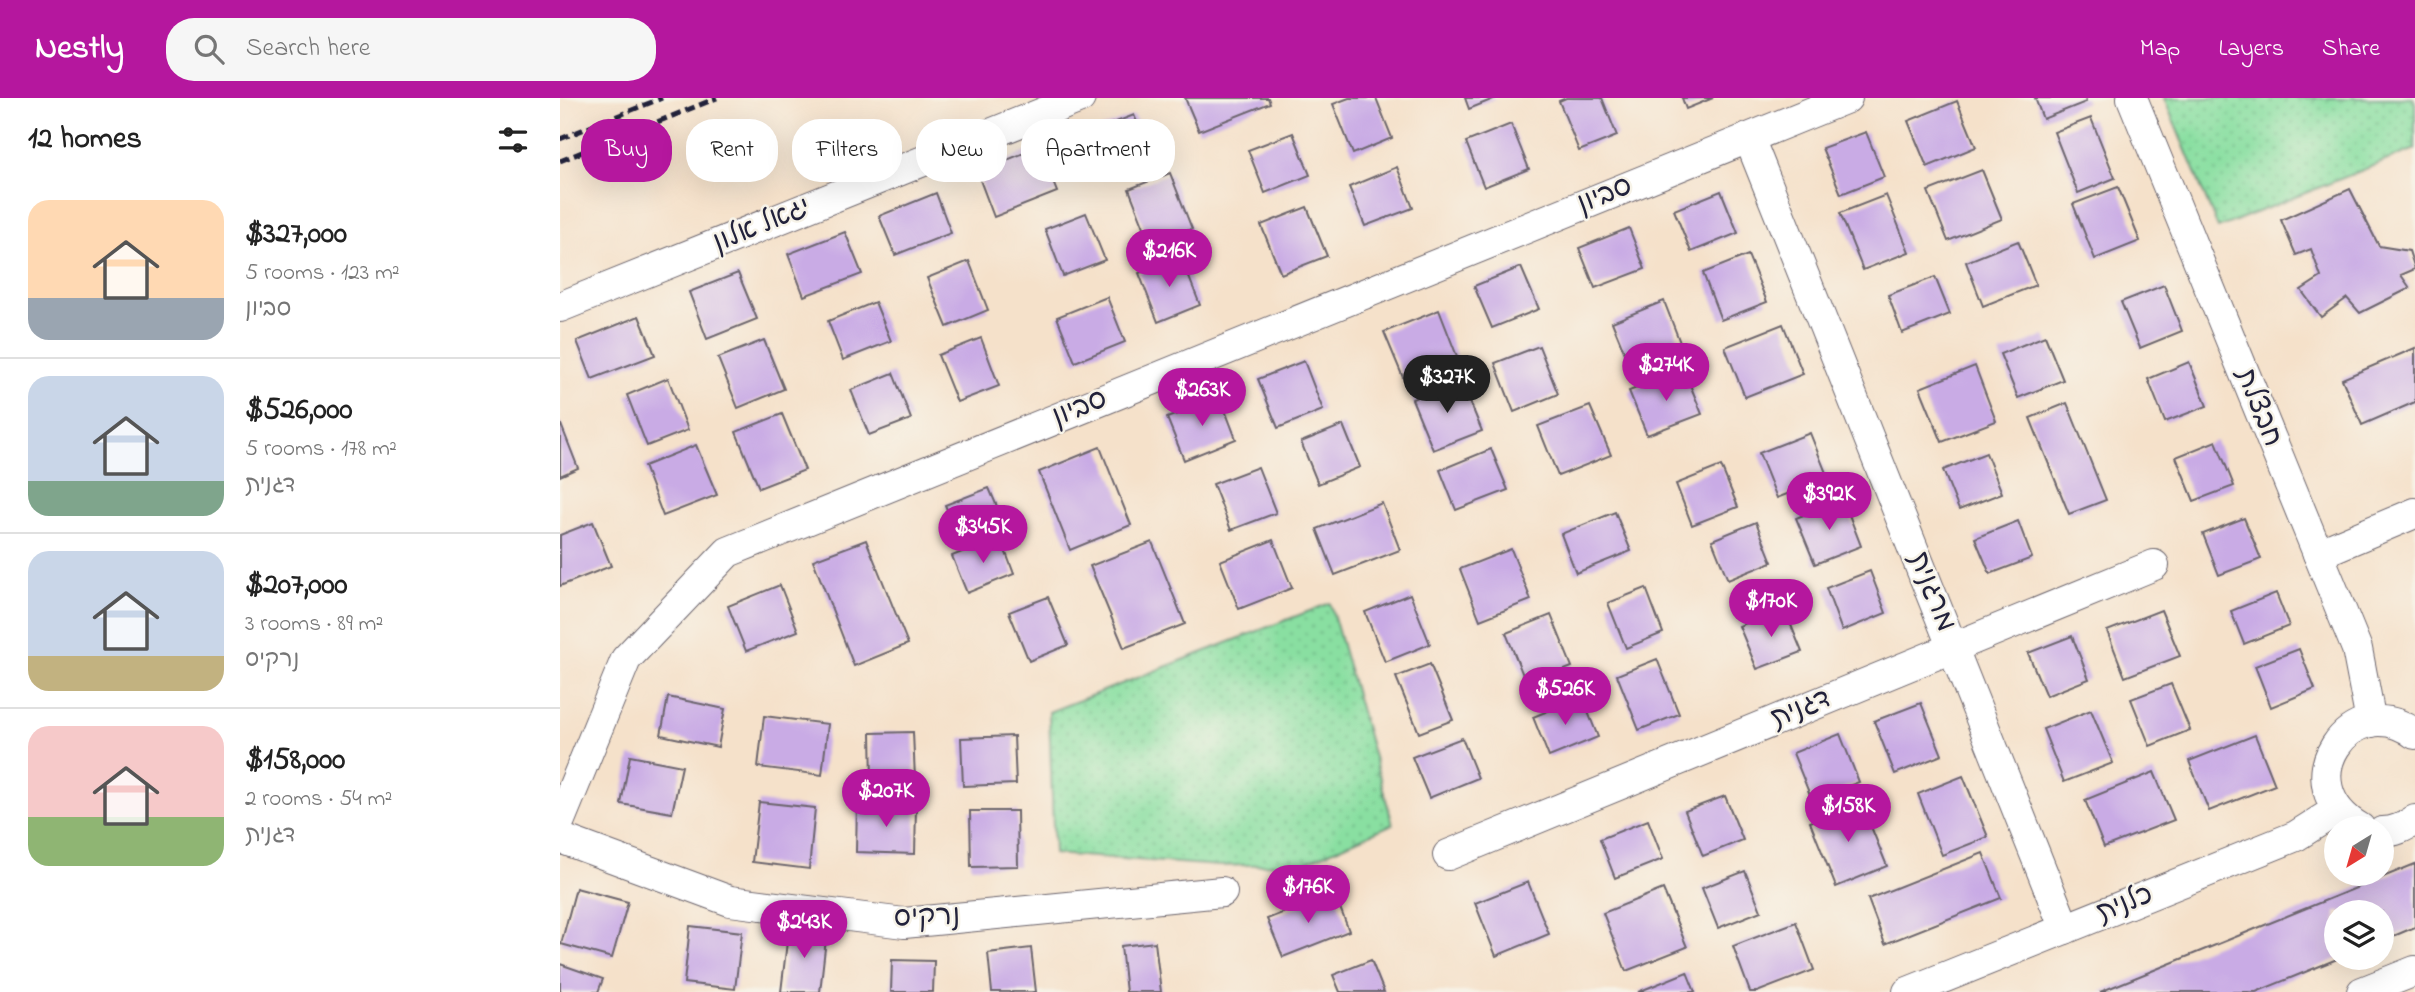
<!DOCTYPE html>
<meta charset="utf-8">
<style>
body{margin:0;font-family:"Indie Flower","Playpen Sans Hebrew",sans-serif;background:#f6f6f6;color:#222;height:100vh;display:flex;flex-direction:column;font-size:26px;white-space:nowrap}
*{box-sizing:border-box;margin:0}
p{font-size:23px;color:#767676}
.icon{flex:none;width:38px;height:38px;fill:none;stroke:currentColor;stroke-width:2;stroke-linecap:round;stroke-linejoin:round}
.map{position:relative;flex:1;overflow:hidden}
.panel{display:flex;flex-direction:column;background:#fff;width:560px}
.panel>*{flex:none}
.guide{position:absolute;left:21px;top:21px;width:665px;height:63px;display:flex;gap:14px}
.needle{width:46px;rotate:217deg}
.tools{position:absolute;left:1764px;top:718px;display:grid;gap:14px}
.tools a{display:grid;place-items:center;width:70px;height:70px;border-radius:50%;background:#fff;box-shadow:0 7px 28px #0002;font-size:35px}
.price{position:absolute;translate:-50% -60px;padding:0 16px;border-radius:24px;background:#b5179e;color:#fff;font-size:23px;line-height:46px;filter:drop-shadow(0 2px 4px #0008)}
.price::after{content:'';position:absolute;left:50%;top:42px;width:21px;height:16px;margin-left:-10px;background:inherit;clip-path:polygon(0 0,100% 0,50% 100%)}
.price.on{background:#222;color:#fff}
ul{padding:0;list-style:none}
li{display:flex;align-items:center;gap:21px;height:175px;padding:0 28px}
li+li{border-top:2px solid #e0e0e0}
li span{display:grid;place-items:center;flex:none;width:196px;height:140px;border-radius:21px;color:#555}
li>.icon{margin-inline-start:auto}
span .icon{width:84px;height:84px;fill:#fffc;stroke-width:1}
li b{font-size:30px}
h2{display:flex;justify-content:space-between;align-items:center;height:84px;padding:0 28px;font-size:30px}
.tag{padding:0 24px;border-radius:28px;background:#fff;box-shadow:0 7px 28px #0002;font-size:24px;line-height:63px}
.tag.on{background:#b5179e;color:#fff}
header{display:flex;align-items:center;gap:42px;box-sizing:border-box;height:98px;padding:0 35px;background:#b5179e;color:#fff}
header strong{font-size:33px}
nav{display:flex;gap:38px;margin-inline-start:auto;font-size:24px}
.search{width:490px;height:63px;background:#f6f6f6;display:flex;align-items:center;gap:18px;box-sizing:border-box;padding:0 24px;border-radius:28px;color:#767676;font-size:26px}
main{display:flex;flex:1;min-height:0}
.map>svg:first-child{display:block}
.park{fill:url(#park-dots);stroke:#56806e;stroke-width:2}
.building{fill:#c9abe5}
.lines{fill:none;stroke-linecap:round;stroke-linejoin:round}
.minor-casing{stroke:#6c656d;stroke-width:32}
.minor{stroke:#fff;stroke-width:30}
.rail{stroke:#22223b;stroke-width:5;stroke-dasharray:10 5;stroke-linecap:butt}
.labels{text-anchor:middle;dominant-baseline:central;stroke-width:5;stroke-linejoin:round;paint-order:stroke}
.street-label{font-size:28px;fill:#22223b;stroke:#f7f3e8}
</style>
<header>
<strong>Nestly</strong>
<div class="search"><svg class="icon" aria-label="search" viewBox="0 0 24 24"><circle cx="10" cy="10" r="6"/><path d="M15 15l6 6"/></svg>Search here</div>
<nav><a>Map</a><a>Layers</a><a>Share</a></nav>
</header>
<main>
<section class="panel">
<h2>12 homes<svg class="icon" aria-label="filters" viewBox="0 0 24 24"><path d="M4 7h16M4 17h16"/><circle cx="9" cy="7" r="2"/><circle cx="15" cy="17" r="2"/></svg></h2>
<ul>
<li><span style="background:linear-gradient(#ffd9b3 70%,#9aa5b1 0)"><svg class="icon" aria-label="home" viewBox="0 0 24 24"><path d="M3 11l9-7 9 7M6 9v11h12V9"/></svg></span><div><b>$327,000</b><p>5 rooms · 123 m²</p><p>סביון</p></div></li>
<li><span style="background:linear-gradient(#c9d6e8 75%,#7fa58c 0)"><svg class="icon" aria-label="home" viewBox="0 0 24 24"><path d="M3 11l9-7 9 7M6 9v11h12V9"/></svg></span><div><b>$526,000</b><p>5 rooms · 178 m²</p><p>דגנית</p></div></li>
<li><span style="background:linear-gradient(#c9d6e8 75%,#c2b280 0)"><svg class="icon" aria-label="home" viewBox="0 0 24 24"><path d="M3 11l9-7 9 7M6 9v11h12V9"/></svg></span><div><b>$207,000</b><p>3 rooms · 89 m²</p><p>נרקיס</p></div></li>
<li><span style="background:linear-gradient(#f6c9c9 65%,#8fb573 0)"><svg class="icon" aria-label="home" viewBox="0 0 24 24"><path d="M3 11l9-7 9 7M6 9v11h12V9"/></svg></span><div><b>$158,000</b><p>2 rooms · 54 m²</p><p>דגנית</p></div></li>
</ul>
</section>
<div class="map">
<svg width="1855" height="894" viewBox="0 0 1855 894">
<defs>
<pattern id="park-dots" width="8" height="8" patternUnits="userSpaceOnUse" patternTransform="scale(1.75)"><rect width="8" height="8" fill="#89dfa1"/><path d="M2 2h.1M6 6h.1" fill="none" stroke="#76bf8c" stroke-width="1.8" stroke-linecap="round"/></pattern>
</defs>
<rect width="100%" height="100%" fill="#f7f3e8"/>
<filter id="ink" filterUnits="userSpaceOnUse"><feTurbulence type="fractalNoise" baseFrequency=".0143" numOctaves="2"/><feDisplacementMap in="SourceGraphic" scale="14" xChannelSelector="R" yChannelSelector="G"/><feConvolveMatrix kernelMatrix="1 2 1 2 8 2 1 2 1" color-interpolation-filters="sRGB"/></filter>
<filter id="wash" filterUnits="userSpaceOnUse"><feTurbulence type="fractalNoise" baseFrequency=".00686" numOctaves="4" result="noise"/><feDisplacementMap in="SourceGraphic" scale="28" xChannelSelector="R" yChannelSelector="G"/><feGaussianBlur stdDeviation="1.57" result="paint"/><feColorMatrix in="noise" values="0 0 0 0 0 0 0 0 0 0 0 0 0 0 0 0 0 1.4 0 .05"/><feComposite in="paint" operator="in"/></filter>
<g filter="url(#wash)">
<rect width="100%" height="100%" fill="#f5e1ca"/>
<g class="park">
<polygon points="1604,0 1853,0 1855,5 1855,51 1658,130"/>
<polygon points="770,505 833,726 744,765 660,768 494,756 489,614"/>
</g>
<g id="blocks">
<g class="building">
<polygon points="625,0 708,0 710,5 639,33"/>
<polygon points="789,0 816,0 832,40 793,56 773,6"/>
<polygon points="905,0 936,0 909,11"/>
<polygon points="1006,0 1042,0 1057,38 1019,53 999,3"/>
<polygon points="1122,0 1153,0 1126,11"/>
<polygon points="1475,0 1525,0 1526,4 1483,21"/>
<polygon points="1397,3 1416,49 1367,69 1348,23"/>
<polygon points="574,17 591,58 537,80 520,38"/>
<polygon points="1531,20 1555,80 1518,95 1494,34"/>
<polygon points="951,26 969,71 924,89 906,44"/>
<polygon points="1306,34 1324,79 1281,96 1262,50"/>
<polygon points="733,35 750,77 705,95 688,52"/>
<polygon points="479,49 497,94 434,119 417,74"/>
<polygon points="837,69 853,110 805,128 789,89"/>
<polygon points="1422,72 1442,121 1388,143 1368,93"/>
<polygon points="610,75 632,131 591,147 569,91"/>
<polygon points="1558,89 1580,143 1535,161 1513,106"/>
<polygon points="1790,91 1819,148 1849,153 1855,171 1841,177 1850,190 1800,215 1787,200 1761,219 1741,192 1761,179 1751,151 1736,157 1721,122"/>
<polygon points="1161,93 1178,135 1131,154 1114,112"/>
<polygon points="376,95 391,135 335,157 319,118"/>
<polygon points="1326,97 1349,154 1303,172 1280,115"/>
<polygon points="747,109 767,158 721,176 701,127"/>
<polygon points="526,115 545,162 503,178 485,131"/>
<polygon points="1069,130 1085,171 1035,190 1019,150"/>
<polygon points="285,134 302,176 244,198 228,156"/>
<polygon points="1458,143 1476,187 1423,208 1406,164"/>
<polygon points="1188,157 1207,204 1161,222 1143,175"/>
<polygon points="621,159 640,207 598,224 579,175"/>
<polygon points="409,163 428,212 387,229 367,180"/>
<polygon points="961,169 979,211 932,230 914,188"/>
<polygon points="178,175 197,221 147,241 129,194"/>
<polygon points="1375,179 1390,216 1342,235 1328,197"/>
<polygon points="1604,187 1622,233 1580,250 1561,204"/>
<polygon points="547,199 565,244 515,264 497,219"/>
<polygon points="1104,203 1124,255 1073,275 1052,224"/>
<polygon points="315,204 331,243 283,262 268,223"/>
<polygon points="879,212 898,261 844,282 824,234"/>
<polygon points="79,218 95,257 32,281 17,243"/>
<polygon points="1223,226 1243,276 1185,299 1165,249"/>
<polygon points="1485,238 1503,282 1458,300 1440,256"/>
<polygon points="421,240 439,288 397,304 378,257"/>
<polygon points="204,242 224,291 178,310 158,260"/>
<polygon points="979,248 998,296 954,314 935,265"/>
<polygon points="1855,250 1855,304 1802,327 1782,281"/>
<polygon points="744,263 763,312 718,330 698,281"/>
<polygon points="1629,264 1647,308 1605,324 1588,281"/>
<polygon points="1415,268 1436,323 1382,344 1360,290"/>
<polygon points="1124,272 1142,316 1087,337 1069,293"/>
<polygon points="333,275 351,321 309,337 291,292"/>
<polygon points="108,280 128,332 87,348 67,297"/>
<polygon points="901,282 922,333 873,352 852,301"/>
<polygon points="660,299 676,341 624,362 607,320"/>
<polygon points="1507,305 1546,402 1509,416 1470,320"/>
<polygon points="1030,308 1051,357 998,378 978,328"/>
<polygon points="222,316 245,372 199,390 176,334"/>
<polygon points="0,324 18,370 0,378"/>
<polygon points="783,327 800,369 758,386 741,344"/>
<polygon points="1250,335 1268,380 1217,400 1199,355"/>
<polygon points="1656,343 1674,388 1634,403 1616,359"/>
<polygon points="136,347 157,397 103,418 84,368"/>
<polygon points="540,349 571,427 510,452 479,374"/>
<polygon points="931,351 948,392 896,412 880,372"/>
<polygon points="1426,355 1442,395 1399,412 1383,372"/>
<polygon points="1161,368 1178,409 1132,427 1116,386"/>
<polygon points="698,369 716,415 671,432 653,386"/>
<polygon points="429,390 442,420 398,437 385,407"/>
<polygon points="1283,401 1301,448 1255,466 1236,420"/>
<polygon points="822,405 840,452 775,477 757,431"/>
<polygon points="1055,414 1071,453 1016,475 1001,436"/>
<polygon points="1684,420 1701,461 1659,477 1643,436"/>
<polygon points="1458,423 1472,460 1430,476 1415,440"/>
<polygon points="33,424 51,468 0,488 0,437"/>
<polygon points="1196,424 1212,464 1168,482 1152,442"/>
<polygon points="440,439 454,476 407,495 392,458"/>
<polygon points="306,442 348,546 294,568 253,462"/>
<polygon points="713,442 732,490 679,511 660,463"/>
<polygon points="592,444 625,526 564,550 530,468"/>
<polygon points="951,451 971,502 920,522 900,471"/>
<polygon points="1310,473 1326,515 1282,533 1266,490"/>
<polygon points="220,487 238,533 186,553 168,508"/>
<polygon points="1086,490 1103,535 1066,550 1048,505"/>
<polygon points="1716,495 1729,528 1684,546 1671,513"/>
<polygon points="850,496 870,546 825,564 805,514"/>
<polygon points="488,499 508,547 469,563 449,514"/>
<polygon points="1224,510 1242,554 1197,571 1179,528"/>
<polygon points="1601,512 1620,558 1565,579 1547,533"/>
<polygon points="991,517 1012,569 967,587 946,535"/>
<polygon points="1512,538 1529,581 1486,598 1468,555"/>
<polygon points="1739,551 1755,591 1711,609 1695,568"/>
<polygon points="1097,561 1119,616 1079,632 1057,577"/>
<polygon points="870,566 893,622 859,635 836,579"/>
<polygon points="1611,586 1630,632 1590,648 1571,601"/>
<polygon points="108,599 165,611 158,649 101,637"/>
<polygon points="1022,599 1038,639 989,659 973,619"/>
<polygon points="1361,605 1382,657 1335,676 1314,623"/>
<polygon points="1531,612 1553,665 1504,684 1483,631"/>
<polygon points="204,618 268,626 262,677 198,669"/>
<polygon points="353,634 355,681 312,682 311,635"/>
<polygon points="1280,636 1299,684 1252,702 1233,655"/>
<polygon points="1695,637 1715,687 1649,713 1629,663"/>
<polygon points="454,638 456,686 403,688 401,640"/>
<polygon points="902,640 918,680 869,700 852,659"/>
<polygon points="70,658 122,668 112,715 61,706"/>
<polygon points="1594,674 1614,722 1544,749 1525,702"/>
<polygon points="1403,678 1428,739 1382,757 1358,696"/>
<polygon points="1165,698 1183,742 1143,758 1125,713"/>
<polygon points="199,704 255,710 249,771 192,764"/>
<polygon points="1301,704 1327,768 1276,789 1250,724"/>
<polygon points="297,707 356,709 355,756 296,754"/>
<polygon points="410,713 457,713 458,768 411,769"/>
<polygon points="1088,722 1103,761 1055,780 1040,741"/>
<polygon points="1423,755 1441,800 1325,846 1308,801"/>
<polygon points="1855,766 1855,829 1822,843 1822,814 1776,814 1776,859 1782,859 1696,894 1540,894"/>
<polygon points="1185,773 1201,813 1158,830 1142,790"/>
<polygon points="968,784 989,836 936,858 915,805"/>
<polygon points="16,790 68,804 52,860 1,846"/>
<polygon points="1103,791 1127,849 1066,873 1043,815"/>
<polygon points="774,794 789,833 723,859 707,821"/>
<polygon points="1236,824 1254,872 1197,894 1190,894 1173,848"/>
<polygon points="229,827 267,832 260,894 221,894"/>
<polygon points="130,828 182,834 175,891 124,885"/>
<polygon points="595,844 601,894 566,894 561,848"/>
<polygon points="471,850 476,894 432,894 428,855"/>
<polygon points="332,862 374,863 373,894 331,894"/>
<polygon points="811,862 824,894 780,894 773,877"/>
<polygon points="0,866 43,881 38,894 0,894"/>
<polygon points="1127,874 1135,894 1078,894"/>
</g>
</g>
</g>
<g filter="url(#ink)">
<use href="#blocks" fill-opacity="0" stroke="#6c656d" stroke-width="2"/>
<g class="lines">
<defs>
<g id="minor">
<polyline points="1572,0 1797,551 1811,624"/>
<polyline points="1189,40 1505,831"/>
<polyline points="0,209 520,0"/>
<polyline points="1758,456 1855,415"/>
<polyline points="0,722 66,561 168,454 1287,0"/>
<path d="M1800 730C1724 686 1792 588 1855 636"/>
<path d="M1822 734C1835 734 1844 729 1855 722"/>
<polyline points="0,740 170,803 344,825 662,794"/>
<polyline points="888,757 1594,467"/>
<polyline points="1348,894 1736,738 1777,712"/>
<polyline points="1802,894 1855,873"/>
</g>
</defs>
<use href="#minor" class="minor-casing"/>
<use href="#minor" class="minor"/>
<g class="rail">
<polyline points="0,41 102,0"/>
<polyline points="0,63 157,0"/>
</g>
</g>
</g>
<g class="labels">
<g class="street-label">
<text transform="translate(1045 98) rotate(-22)">סביון</text>
<text transform="translate(202 128) rotate(-22)">יגאל אלון</text>
<text transform="translate(1698 310) rotate(68)">חבצלת</text>
<text transform="translate(520 311) rotate(-22)">סביון</text>
<text transform="translate(1371 494) rotate(68)">מרגנית</text>
<text transform="translate(1241 612) rotate(-22)">דגנית</text>
<text transform="translate(1565 807) rotate(-22)">כלנית</text>
<text transform="translate(367 820) rotate(-2)">נרקיס</text>
</g>
</g>
</svg>
<div class="tools">
<a><svg class="needle" viewBox="-14 -14 28 28"><path d="M0-13l5 13h-10z" fill="#e53935"/><path d="M0 13l5-13h-10z" fill="#767676"/></svg></a>
<a><svg class="icon" aria-label="layers" viewBox="0 0 24 24"><path d="M12 4l9 5-9 5-9-5zM3 14l9 5 9-5"/></svg></a>
</div>
<b class="price" style="left:609px;top:191px">$216K</b>
<b class="price" style="left:1106px;top:305px">$274K</b>
<b class="price on" style="left:887px;top:317px">$327K</b>
<b class="price" style="left:642px;top:330px">$263K</b>
<b class="price" style="left:1269px;top:434px">$392K</b>
<b class="price" style="left:423px;top:467px">$345K</b>
<b class="price" style="left:1211px;top:541px">$170K</b>
<b class="price" style="left:1005px;top:629px">$526K</b>
<b class="price" style="left:326px;top:731px">$207K</b>
<b class="price" style="left:1288px;top:746px">$158K</b>
<b class="price" style="left:748px;top:827px">$176K</b>
<b class="price" style="left:244px;top:862px">$243K</b>
<div class="guide">
<a class="tag on">Buy</a>
<a class="tag">Rent</a>
<a class="tag">Filters</a>
<a class="tag">New</a>
<a class="tag">Apartment</a>
</div>
</div>
</main>
